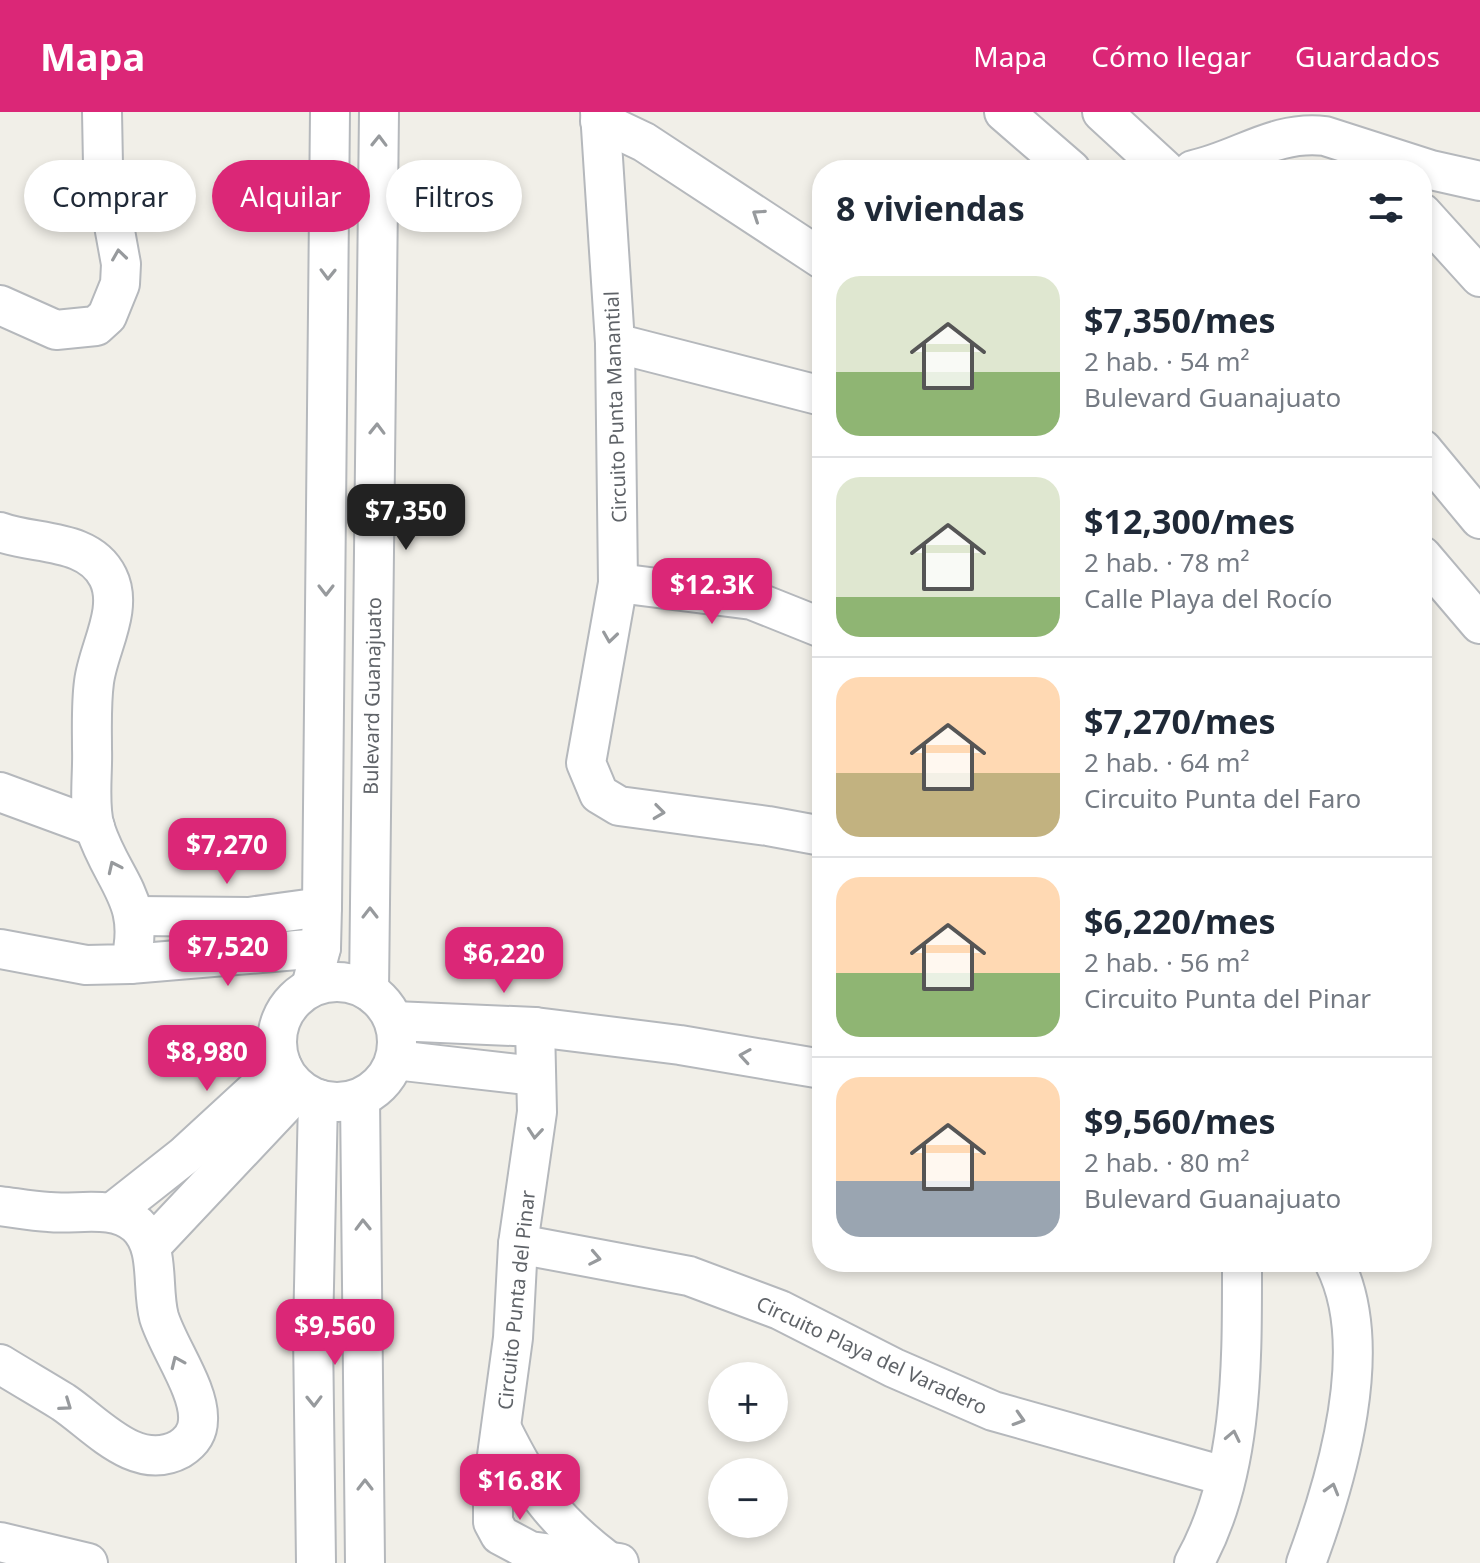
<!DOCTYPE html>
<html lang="es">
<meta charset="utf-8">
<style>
body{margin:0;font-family:"Noto Sans",sans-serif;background:#f6f6f7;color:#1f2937;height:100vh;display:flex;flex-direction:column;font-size:30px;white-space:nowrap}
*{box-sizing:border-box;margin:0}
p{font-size:26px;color:#747a83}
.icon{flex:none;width:44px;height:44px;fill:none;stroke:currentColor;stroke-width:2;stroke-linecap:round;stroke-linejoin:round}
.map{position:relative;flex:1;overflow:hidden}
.panel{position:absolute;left:812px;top:48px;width:620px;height:1112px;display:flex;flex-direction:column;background:#fff;border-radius:32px;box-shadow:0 4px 12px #0003}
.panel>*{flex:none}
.top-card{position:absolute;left:24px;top:48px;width:668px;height:72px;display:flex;gap:16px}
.tools{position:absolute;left:708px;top:1250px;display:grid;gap:16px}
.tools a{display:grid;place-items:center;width:80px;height:80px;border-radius:50%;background:#fff;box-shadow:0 4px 12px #0003;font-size:40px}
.price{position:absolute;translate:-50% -68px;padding:0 18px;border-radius:16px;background:#db2777;color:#fff;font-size:26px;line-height:52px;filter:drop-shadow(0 2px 4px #0008)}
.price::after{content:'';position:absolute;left:50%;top:48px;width:24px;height:18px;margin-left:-12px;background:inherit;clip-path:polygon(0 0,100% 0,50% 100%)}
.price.current{background:#222;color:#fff}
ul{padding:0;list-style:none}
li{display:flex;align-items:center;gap:24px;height:200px;padding:0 24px}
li+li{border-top:2px solid #e0e1e3}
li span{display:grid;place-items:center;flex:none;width:224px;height:160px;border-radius:24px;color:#555}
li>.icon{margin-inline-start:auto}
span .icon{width:96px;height:96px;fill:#fffc;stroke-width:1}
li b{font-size:34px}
h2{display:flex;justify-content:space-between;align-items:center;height:96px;padding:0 24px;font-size:34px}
.pill{padding:0 28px;border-radius:36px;background:#fff;box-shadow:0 4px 12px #0003;font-size:28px;line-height:72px}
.pill.current{background:#db2777;color:#fff}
header{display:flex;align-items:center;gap:48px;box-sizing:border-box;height:112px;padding:0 40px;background:#db2777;color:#fff}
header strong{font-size:38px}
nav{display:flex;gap:44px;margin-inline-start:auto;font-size:28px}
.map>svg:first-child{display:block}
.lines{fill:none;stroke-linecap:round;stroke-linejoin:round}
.minor-casing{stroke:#b5b8bc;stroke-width:42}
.minor{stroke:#fff;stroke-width:38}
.oneway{stroke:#979a9d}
.labels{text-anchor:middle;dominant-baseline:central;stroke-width:8;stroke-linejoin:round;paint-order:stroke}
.street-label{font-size:20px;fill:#5f6368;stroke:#fff}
</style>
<header>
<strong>Mapa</strong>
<nav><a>Mapa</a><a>Cómo llegar</a><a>Guardados</a></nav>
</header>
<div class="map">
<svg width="1480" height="1451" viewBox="0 0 1480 1451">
<rect width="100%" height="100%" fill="#f1efe8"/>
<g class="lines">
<defs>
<g id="minor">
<polyline points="600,0 615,231 618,471 586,651 599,682 619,694 768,714 822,724"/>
<polyline points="1004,0 1071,58"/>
<polyline points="1102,0 1165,58"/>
<polyline points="600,9 644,30 822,147"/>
<path d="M1193 58C1240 48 1275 18 1325 24L1431 58 1480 69"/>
<polyline points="1422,101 1480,165"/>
<polyline points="0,193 56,218 96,214 107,204 120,172 121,152 103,53 102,0"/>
<polyline points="615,231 822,284"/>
<polyline points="1422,337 1480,407"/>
<path d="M0 420C35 433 89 426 108 465 124 497 98 537 94 570 91 592 92 615 92 637 93 661 88 694 95 716 113 771 147 788 130 852L86 853 0 837"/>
<polyline points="1422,444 1480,512"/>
<polyline points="618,471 752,488 822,516"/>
<polyline points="0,680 95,715"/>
<polyline points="136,804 249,805 322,795"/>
<polyline points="130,852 321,836"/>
<circle cx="337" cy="930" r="60"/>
<polyline points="311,875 321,836 322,795 330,0"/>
<polyline points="369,879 379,0"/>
<polyline points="394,909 535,915 680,933 822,957"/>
<polyline points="535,915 537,1000 518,1132 513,1226 493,1373 493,1410 500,1423 530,1439 619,1451"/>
<polyline points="395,948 535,964"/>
<polyline points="360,986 365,1451"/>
<path d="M0 1094C16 1096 32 1099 49 1100 78 1103 113 1092 137 1113 161 1135 151 1175 159 1205 168 1235 200 1278 198 1308 198 1321 191 1330 180 1337 136 1361 96 1312 63 1290 42 1277 21 1265 0 1252"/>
<polyline points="113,1100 184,1044 282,954"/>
<polyline points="518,1132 689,1164 780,1198 894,1256 993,1299 1224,1364"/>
<polyline points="152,1133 299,977"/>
<path d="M502 1317C531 1376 553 1407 605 1447"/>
<polyline points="0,1430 88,1451"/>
<polyline points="316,1451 313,1221 318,987"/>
<path d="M1194 1451C1244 1362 1242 1249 1242 1150"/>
<path d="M1306 1451C1337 1367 1377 1234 1334 1150"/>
</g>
</defs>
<use href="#minor" class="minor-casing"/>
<use href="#minor" class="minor"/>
</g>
<defs><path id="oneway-chevron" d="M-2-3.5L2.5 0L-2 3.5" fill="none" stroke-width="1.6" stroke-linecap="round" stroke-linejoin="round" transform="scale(2)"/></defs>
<g class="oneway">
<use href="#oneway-chevron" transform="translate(379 29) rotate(-89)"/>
<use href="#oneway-chevron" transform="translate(758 103) rotate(-146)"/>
<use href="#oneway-chevron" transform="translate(119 143) rotate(-98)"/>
<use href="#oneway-chevron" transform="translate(328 162) rotate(91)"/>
<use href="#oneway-chevron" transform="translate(377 317) rotate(-89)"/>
<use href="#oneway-chevron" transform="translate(326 478) rotate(90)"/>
<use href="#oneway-chevron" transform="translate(610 525) rotate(98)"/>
<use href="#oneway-chevron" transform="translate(659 700) rotate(7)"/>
<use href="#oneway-chevron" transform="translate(114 755) rotate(-115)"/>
<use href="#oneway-chevron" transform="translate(370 801) rotate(-90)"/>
<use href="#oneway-chevron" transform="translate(745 944) rotate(-171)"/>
<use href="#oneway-chevron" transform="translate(535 1021) rotate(95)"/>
<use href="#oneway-chevron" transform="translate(363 1113) rotate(-91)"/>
<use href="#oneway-chevron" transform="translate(595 1146) rotate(11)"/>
<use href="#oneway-chevron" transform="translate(177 1250) rotate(-114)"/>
<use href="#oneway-chevron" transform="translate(314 1289) rotate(89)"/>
<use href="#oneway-chevron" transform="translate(66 1293) rotate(35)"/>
<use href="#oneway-chevron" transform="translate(1019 1307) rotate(17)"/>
<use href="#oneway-chevron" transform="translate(1233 1324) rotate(-78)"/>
<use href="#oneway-chevron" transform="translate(365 1373) rotate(-90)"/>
<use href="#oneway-chevron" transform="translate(1332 1377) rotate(-74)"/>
</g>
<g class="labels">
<g class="street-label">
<text transform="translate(615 295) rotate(-92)">Circuito Punta Manantial</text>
<text transform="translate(372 584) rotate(-89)">Bulevard Guanajuato</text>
<text transform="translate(516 1188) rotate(-84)">Circuito Punta del Pinar</text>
<text transform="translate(872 1243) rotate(25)">Circuito Playa del Varadero</text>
</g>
</g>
</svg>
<div class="tools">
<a>+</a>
<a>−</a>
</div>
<b class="price current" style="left:406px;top:440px">$7,350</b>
<b class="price" style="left:712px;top:514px">$12.3K</b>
<b class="price" style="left:227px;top:774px">$7,270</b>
<b class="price" style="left:228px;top:876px">$7,520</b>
<b class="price" style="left:504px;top:883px">$6,220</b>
<b class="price" style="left:207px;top:981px">$8,980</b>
<b class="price" style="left:335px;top:1255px">$9,560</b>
<b class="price" style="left:520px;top:1410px">$16.8K</b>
<div class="top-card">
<a class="pill">Comprar</a>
<a class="pill current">Alquilar</a>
<a class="pill">Filtros</a>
</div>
<section class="panel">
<h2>8 viviendas<svg class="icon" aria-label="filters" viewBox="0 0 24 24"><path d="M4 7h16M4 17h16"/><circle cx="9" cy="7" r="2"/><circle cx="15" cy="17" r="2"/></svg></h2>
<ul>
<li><span style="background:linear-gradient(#dfe7d0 60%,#8fb573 0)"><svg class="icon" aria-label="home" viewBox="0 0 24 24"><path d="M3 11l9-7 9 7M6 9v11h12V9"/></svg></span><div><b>$7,350/mes</b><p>2 hab. · 54 m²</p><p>Bulevard Guanajuato</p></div></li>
<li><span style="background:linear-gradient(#dfe7d0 75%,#8fb573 0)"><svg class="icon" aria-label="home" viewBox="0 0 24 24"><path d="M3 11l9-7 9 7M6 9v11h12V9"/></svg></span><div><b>$12,300/mes</b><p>2 hab. · 78 m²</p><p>Calle Playa del Rocío</p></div></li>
<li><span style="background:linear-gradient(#ffd9b3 60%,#c2b280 0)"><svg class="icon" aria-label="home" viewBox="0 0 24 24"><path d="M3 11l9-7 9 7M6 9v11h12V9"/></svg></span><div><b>$7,270/mes</b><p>2 hab. · 64 m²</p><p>Circuito Punta del Faro</p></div></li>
<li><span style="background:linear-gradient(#ffd9b3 60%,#8fb573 0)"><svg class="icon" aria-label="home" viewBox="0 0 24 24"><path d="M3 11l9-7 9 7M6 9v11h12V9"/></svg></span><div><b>$6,220/mes</b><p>2 hab. · 56 m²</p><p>Circuito Punta del Pinar</p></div></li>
<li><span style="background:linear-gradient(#ffd9b3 65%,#9aa5b1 0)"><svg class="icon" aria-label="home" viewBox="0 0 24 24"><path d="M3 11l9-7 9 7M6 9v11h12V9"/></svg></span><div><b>$9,560/mes</b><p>2 hab. · 80 m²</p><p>Bulevard Guanajuato</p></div></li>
</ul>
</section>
</div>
